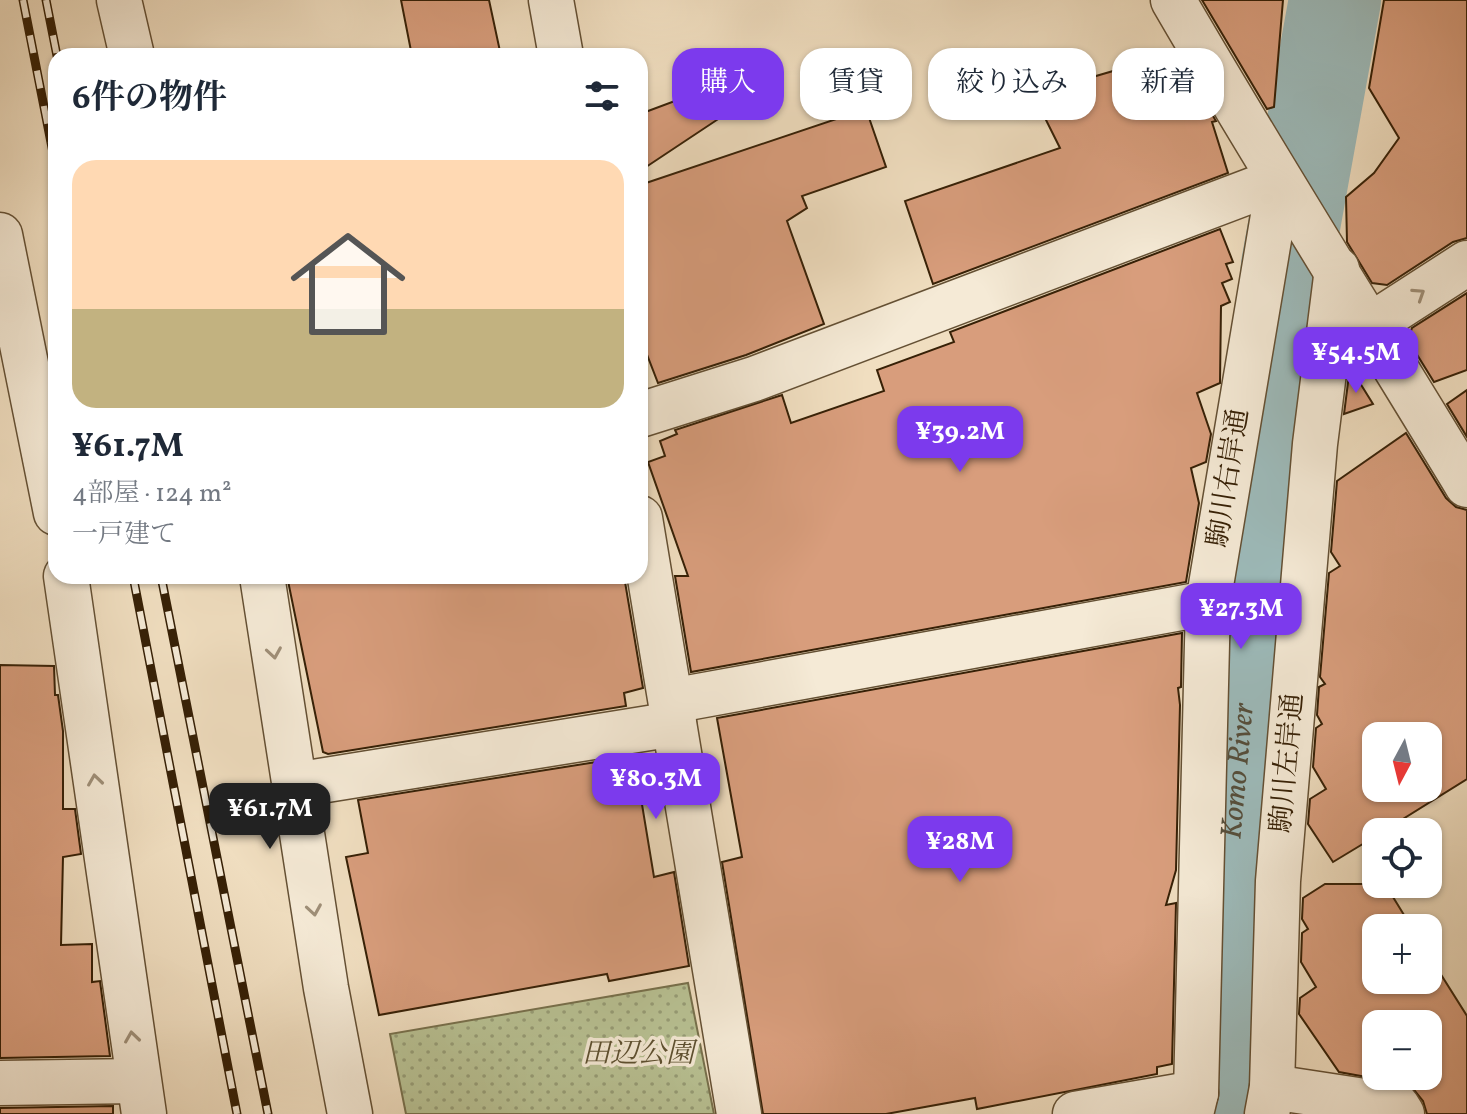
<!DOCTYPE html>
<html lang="ja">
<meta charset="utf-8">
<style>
body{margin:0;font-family:Vollkorn,"Noto Serif JP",serif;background:#f2f2f3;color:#1f2937;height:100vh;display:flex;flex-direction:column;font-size:30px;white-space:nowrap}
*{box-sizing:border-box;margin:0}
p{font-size:26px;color:#747a83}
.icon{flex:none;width:44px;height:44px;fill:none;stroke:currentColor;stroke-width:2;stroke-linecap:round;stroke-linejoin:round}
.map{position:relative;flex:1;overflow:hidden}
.details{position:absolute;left:48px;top:48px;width:600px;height:536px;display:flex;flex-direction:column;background:#fff;border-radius:24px;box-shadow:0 2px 6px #0004}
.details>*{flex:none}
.banner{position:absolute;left:672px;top:48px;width:674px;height:72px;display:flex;gap:16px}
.needle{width:52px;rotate:187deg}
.buttons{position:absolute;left:1362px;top:722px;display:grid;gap:16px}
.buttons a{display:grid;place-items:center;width:80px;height:80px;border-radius:16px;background:#fff;box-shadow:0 2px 6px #0004;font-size:40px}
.price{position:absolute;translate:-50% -68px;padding:0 18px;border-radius:16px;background:#7c3aed;color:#fff;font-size:26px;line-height:52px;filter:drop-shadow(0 2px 4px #0008)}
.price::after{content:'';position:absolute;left:50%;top:48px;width:24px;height:18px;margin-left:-12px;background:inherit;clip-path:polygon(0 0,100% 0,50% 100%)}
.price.current{background:#222;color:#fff}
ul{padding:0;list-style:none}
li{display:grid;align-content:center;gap:16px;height:424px;padding:0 24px}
li span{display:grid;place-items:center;height:248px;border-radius:24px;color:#555}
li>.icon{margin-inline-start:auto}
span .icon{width:144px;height:144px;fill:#fffc;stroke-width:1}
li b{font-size:34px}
h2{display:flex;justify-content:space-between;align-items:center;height:96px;padding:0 24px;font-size:34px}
.pill{padding:0 28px;border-radius:24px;background:#fff;box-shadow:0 2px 6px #0004;font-size:28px;line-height:72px}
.pill.current{background:#7c3aed;color:#fff}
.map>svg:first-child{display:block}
.grass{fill:url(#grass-dots);stroke:#77704c;stroke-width:2}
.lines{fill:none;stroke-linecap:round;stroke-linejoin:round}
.river{stroke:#9dbbbb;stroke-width:92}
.building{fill:#d89d7c;stroke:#362006;stroke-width:2;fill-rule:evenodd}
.minor-casing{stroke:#645034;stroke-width:47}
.minor{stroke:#f5ead6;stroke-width:44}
.rail-casing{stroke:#362006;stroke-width:9}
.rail{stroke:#f5ead6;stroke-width:6;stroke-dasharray:18;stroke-linecap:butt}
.oneway{stroke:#9f8f78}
.labels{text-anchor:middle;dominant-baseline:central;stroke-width:7;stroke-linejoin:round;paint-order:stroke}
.street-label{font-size:28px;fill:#362006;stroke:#f5ead6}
.park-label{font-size:28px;font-style:italic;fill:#5d5030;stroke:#f5ead6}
.water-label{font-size:30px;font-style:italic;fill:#554e3c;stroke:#f5ead6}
</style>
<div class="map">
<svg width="1467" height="1114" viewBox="0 0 1467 1114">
<defs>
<pattern id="grass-dots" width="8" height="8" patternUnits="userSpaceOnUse" patternTransform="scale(2)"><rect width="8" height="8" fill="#b8c193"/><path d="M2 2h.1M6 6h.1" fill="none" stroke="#969c76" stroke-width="1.8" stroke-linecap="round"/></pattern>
</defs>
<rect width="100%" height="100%" fill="#f0dec0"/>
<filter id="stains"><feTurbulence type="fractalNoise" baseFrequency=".0025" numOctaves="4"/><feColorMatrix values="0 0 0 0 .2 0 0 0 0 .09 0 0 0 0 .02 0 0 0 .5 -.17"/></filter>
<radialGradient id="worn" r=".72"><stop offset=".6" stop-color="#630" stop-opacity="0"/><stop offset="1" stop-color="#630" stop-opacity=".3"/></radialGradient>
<polygon class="grass" points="688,983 714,1114 406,1114 390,1034"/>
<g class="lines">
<path class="river" id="s1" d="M1232 1114 1237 1092 1231 852 1287 265 1335 0"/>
</g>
<g class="building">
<polygon points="401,0 489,0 501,56 412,56"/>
<polygon points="1202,0 1283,0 1274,107 1267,109"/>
<polygon points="1384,0 1467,0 1467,238 1453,242 1387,285 1372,283 1347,242 1346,197 1374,173 1399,138 1369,88"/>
<polygon points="1175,53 1216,121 1212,122 1228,173 933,284 905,201 1060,148 1038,104 1096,76"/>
<polygon points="766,67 774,82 640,171 640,114"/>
<polygon points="866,109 886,167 802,196 807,208 787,221 824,324 746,355 658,383 646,352 645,326 640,315 640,185"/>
<polygon points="1220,229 1233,262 1226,264 1232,279 1222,283 1230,302 1221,306 1220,383 1197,393 1211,434 1206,462 1191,468 1199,503 1186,582 691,672 675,576 688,576 648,462 665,456 660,441 677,434 675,430 782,395 791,423 884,391 877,370 954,342 950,332"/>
<polygon points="1467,293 1467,370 1434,382 1408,340 1412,328"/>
<polygon points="1350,367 1373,404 1344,414"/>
<polygon points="1467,390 1467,437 1447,404"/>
<path d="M1406 433 1446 498 1456 507 1467 510V779L1382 832H1376V836L1333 862 1308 824 1310 799 1326 789 1313 767 1316 728 1322 724 1317 715 1319 687 1325 684 1320 677 1329 573 1340 566 1331 552 1337 481ZM1376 736H1428V788H1376Z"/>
<polygon points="287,576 624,576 643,688 624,693 626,706 328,754 323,752"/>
<polygon points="1182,633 1181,687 1178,688 1180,705 1176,870 1166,905 1176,903 1172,1064 1157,1067 1157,1074 977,1109 975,1098 886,1114 763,1114 722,862 742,857 717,718"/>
<polygon points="0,665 54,666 55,695 58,695 63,731 63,809 75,809 81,854 63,857 61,945 92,944 92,982 100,981 110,1056 0,1058"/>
<polygon points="634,756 654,877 674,872 689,966 609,981 607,974 379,1015 346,857 368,853 358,800"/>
<path d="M1325 884H1385L1412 928H1376V980H1428V954L1467 1016V1114H1427L1423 1101 1410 1085 1339 1072 1299 1014 1300 998 1316 987 1301 962 1302 933 1308 929 1302 919 1303 898ZM1376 1024H1428V1076H1376Z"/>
<polygon points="113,1106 113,1114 0,1114 0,1108"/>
</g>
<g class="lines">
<defs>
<g id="minor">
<polyline points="119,0 132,56"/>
<polyline points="551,0 561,56"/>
<path d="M1173 0C1268 164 1369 323 1467 485"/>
<polyline points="0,235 56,513"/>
<polyline points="1371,325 1467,263"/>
<polyline points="640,415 754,379 1279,180"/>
<polyline points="640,518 739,1114"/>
<polyline points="66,576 144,1114"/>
<polyline points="262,576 326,988 350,1114"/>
<polyline points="671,701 1208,603"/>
<polyline points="295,785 674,724"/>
<polyline points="0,1083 138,1081"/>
<polyline points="1272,1087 1397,1106 1402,1114"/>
<polyline points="1075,1114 1196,1093"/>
<polyline points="1191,1114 1196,1093 1208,603 1279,180"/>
<polyline points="1267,1114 1272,1087 1278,881 1315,444 1337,269"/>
</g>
</defs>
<use href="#minor" class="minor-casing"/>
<use href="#minor" class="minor"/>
<defs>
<g id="rail">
<polyline points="23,0 56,168"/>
<polyline points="46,0 57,56"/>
<polyline points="133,576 237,1114"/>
<polyline points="161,576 268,1114"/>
</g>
</defs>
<use href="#rail" class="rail-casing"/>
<use href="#rail" class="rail"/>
</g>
<defs><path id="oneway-chevron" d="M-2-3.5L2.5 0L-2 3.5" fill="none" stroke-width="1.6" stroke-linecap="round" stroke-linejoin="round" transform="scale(2)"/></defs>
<g class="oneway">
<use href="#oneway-chevron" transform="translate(1419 294) rotate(-33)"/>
<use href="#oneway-chevron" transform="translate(274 653) rotate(81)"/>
<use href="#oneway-chevron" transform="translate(95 780) rotate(-98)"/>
<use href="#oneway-chevron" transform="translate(314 910) rotate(81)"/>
<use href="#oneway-chevron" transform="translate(132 1037) rotate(-98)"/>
</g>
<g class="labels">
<g class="street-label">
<text transform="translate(1229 478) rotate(-81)">駒川右岸通</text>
<text transform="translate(1288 763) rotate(-85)">駒川左岸通</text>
</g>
<g class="park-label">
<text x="638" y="1054">田辺公園</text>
</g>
<g class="water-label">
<text stroke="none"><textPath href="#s1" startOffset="344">Komo River</textPath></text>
</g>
</g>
<rect width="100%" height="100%" filter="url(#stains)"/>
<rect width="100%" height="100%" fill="url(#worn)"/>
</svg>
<div class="buttons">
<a><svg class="needle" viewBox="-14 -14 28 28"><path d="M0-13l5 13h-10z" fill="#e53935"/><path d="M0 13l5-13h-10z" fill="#747a83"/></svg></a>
<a><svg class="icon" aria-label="locate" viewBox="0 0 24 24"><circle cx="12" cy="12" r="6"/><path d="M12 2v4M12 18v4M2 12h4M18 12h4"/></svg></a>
<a>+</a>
<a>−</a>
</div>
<b class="price" style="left:1356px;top:395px">¥54.5M</b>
<b class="price" style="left:960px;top:474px">¥39.2M</b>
<b class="price" style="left:1241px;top:651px">¥27.3M</b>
<b class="price" style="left:656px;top:821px">¥80.3M</b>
<b class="price current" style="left:270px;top:851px">¥61.7M</b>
<b class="price" style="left:960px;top:884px">¥28M</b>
<div class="banner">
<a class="pill current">購入</a>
<a class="pill">賃貸</a>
<a class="pill">絞り込み</a>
<a class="pill">新着</a>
</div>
<section class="details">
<h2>6件の物件<svg class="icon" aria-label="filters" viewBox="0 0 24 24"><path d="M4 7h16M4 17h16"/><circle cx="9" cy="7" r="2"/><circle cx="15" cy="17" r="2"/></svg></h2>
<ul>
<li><span style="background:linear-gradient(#ffd9b3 60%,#c2b280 0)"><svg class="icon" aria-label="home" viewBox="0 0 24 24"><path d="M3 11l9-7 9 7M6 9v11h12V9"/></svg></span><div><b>¥61.7M</b><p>4部屋 · 124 m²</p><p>一戸建て</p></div></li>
</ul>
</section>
</div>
